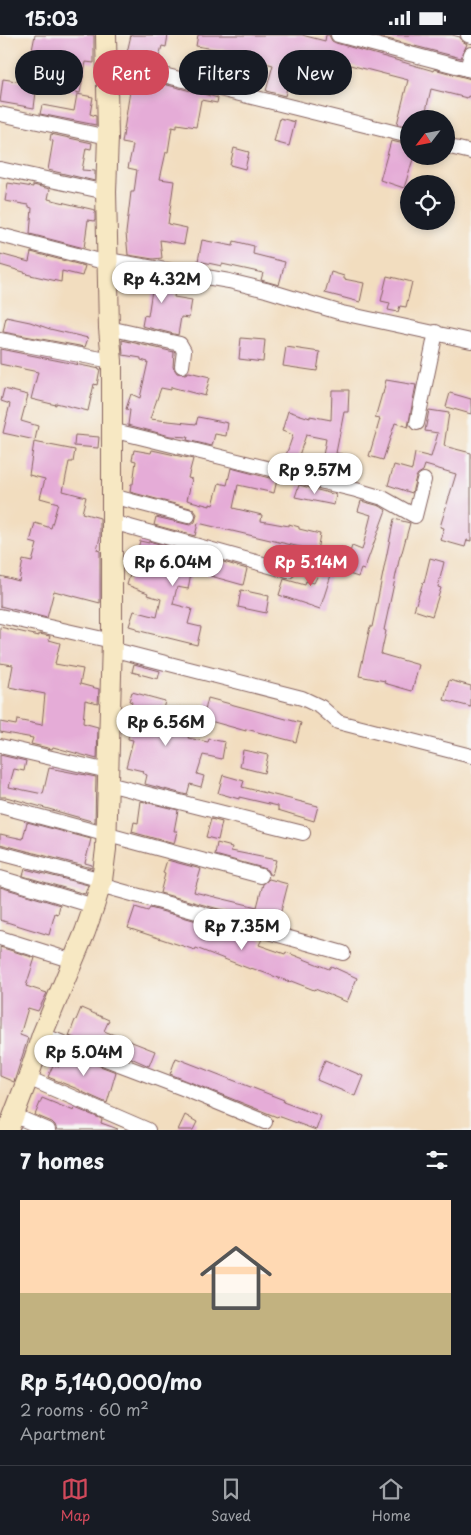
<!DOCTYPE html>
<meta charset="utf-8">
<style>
body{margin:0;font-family:"Playpen Sans",sans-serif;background:#242831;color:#f1f3f6;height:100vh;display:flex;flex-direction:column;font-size:19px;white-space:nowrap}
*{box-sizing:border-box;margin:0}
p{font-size:16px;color:#9ea1a6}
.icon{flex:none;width:28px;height:28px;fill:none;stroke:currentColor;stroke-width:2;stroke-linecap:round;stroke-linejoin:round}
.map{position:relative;height:1095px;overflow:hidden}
.side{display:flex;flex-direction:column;background:#171b24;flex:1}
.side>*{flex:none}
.banner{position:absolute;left:15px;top:15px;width:441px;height:45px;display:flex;gap:10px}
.needle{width:32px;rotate:238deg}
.fabs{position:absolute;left:400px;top:75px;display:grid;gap:10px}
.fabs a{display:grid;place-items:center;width:55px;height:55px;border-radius:50%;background:#171b24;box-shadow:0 2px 8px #0003;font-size:25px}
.price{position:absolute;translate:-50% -42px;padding:0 11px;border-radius:18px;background:#fff;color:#222;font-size:16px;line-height:32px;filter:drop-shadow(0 1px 2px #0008)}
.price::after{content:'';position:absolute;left:50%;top:30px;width:15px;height:11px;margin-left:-8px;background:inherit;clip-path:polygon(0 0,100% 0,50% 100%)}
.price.current{background:#d1495b;color:#fff}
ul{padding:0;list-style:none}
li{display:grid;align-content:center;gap:10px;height:265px;padding:0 20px}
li+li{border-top:1px solid #363941}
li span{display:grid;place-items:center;height:155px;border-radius:0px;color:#555}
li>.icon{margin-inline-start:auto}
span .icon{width:90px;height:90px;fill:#fffc;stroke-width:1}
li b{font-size:21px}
h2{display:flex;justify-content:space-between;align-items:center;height:60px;padding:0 20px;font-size:21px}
.pill{padding:0 18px;border-radius:22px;background:#171b24;box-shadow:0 2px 8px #0003;font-size:18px;line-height:45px}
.pill.current{background:#d1495b;color:#fff}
.status{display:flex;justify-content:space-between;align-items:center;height:35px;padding:0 25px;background:#171b24;direction:ltr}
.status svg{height:14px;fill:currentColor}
.tabs{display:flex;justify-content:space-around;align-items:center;height:70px;border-top:1px solid #363941;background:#171b24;font-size:14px;color:#9ea1a6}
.tabs a{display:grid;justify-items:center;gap:2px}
.tabs .current{color:#d1495b}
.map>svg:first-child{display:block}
.building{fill:#e5acd7}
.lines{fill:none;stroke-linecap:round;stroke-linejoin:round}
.street-casing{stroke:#85625f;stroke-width:16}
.secondary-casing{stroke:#85625f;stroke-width:22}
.street{stroke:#fff;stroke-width:14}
.secondary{stroke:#f7e8c3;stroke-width:20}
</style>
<div class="status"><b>15:03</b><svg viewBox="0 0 49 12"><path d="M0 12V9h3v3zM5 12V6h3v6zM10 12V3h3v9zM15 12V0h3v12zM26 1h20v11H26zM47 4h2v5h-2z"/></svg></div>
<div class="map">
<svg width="471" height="1095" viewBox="0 0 471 1095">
<rect width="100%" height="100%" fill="#f6f6f2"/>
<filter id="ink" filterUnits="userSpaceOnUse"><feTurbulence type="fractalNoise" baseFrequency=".02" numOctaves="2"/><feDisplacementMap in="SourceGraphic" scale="10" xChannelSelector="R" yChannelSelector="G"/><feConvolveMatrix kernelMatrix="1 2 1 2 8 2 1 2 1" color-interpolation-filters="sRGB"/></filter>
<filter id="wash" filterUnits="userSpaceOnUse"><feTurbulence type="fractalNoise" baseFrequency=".0096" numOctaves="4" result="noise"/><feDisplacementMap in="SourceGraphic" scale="20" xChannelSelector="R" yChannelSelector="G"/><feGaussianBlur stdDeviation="1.12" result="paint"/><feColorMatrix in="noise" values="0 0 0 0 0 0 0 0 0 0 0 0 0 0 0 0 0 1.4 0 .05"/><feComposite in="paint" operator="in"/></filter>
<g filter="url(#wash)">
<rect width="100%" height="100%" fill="#f2ddbf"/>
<g id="blocks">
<g class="building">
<polygon points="35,0 94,0 94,28 86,27 80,58 47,51 53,20 32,15"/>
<polygon points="131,0 168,0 166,12 162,11 157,29 126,22"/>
<polygon points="198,0 302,0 325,6 326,0 329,0 332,6 336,8 434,36 434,34 471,44 471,62 468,61 467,63 431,54 424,84 409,84 409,92 397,89 408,45 296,16 285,61 266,56 273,30 242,22 244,17 220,14 220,15 196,11"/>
<polygon points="372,0 452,0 460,2 462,6 467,9 461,23"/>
<polygon points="3,44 37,49 34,73 0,67"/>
<polygon points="148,45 218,63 217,68 201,65 196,92 177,89 177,93 172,92 168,117 166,117 160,144 174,146 168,189 187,193 184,209 160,205 162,223 153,224 128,220 126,198 131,157 134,157 137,135 128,133 133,110 122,108 131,49 146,52"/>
<polygon points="77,59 93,62 90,79 96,81 96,90 40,79 42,70 74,76"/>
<polygon points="280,83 295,87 289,111 274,107"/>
<polygon points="51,99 92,108 91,114 86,113 82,135 95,136 95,146 48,135 53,106 50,105"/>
<polygon points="391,106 409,110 409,121 414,121 404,153 380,145"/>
<polygon points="234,113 249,117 245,134 230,130"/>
<polygon points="8,148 33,152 33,150 50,154 48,164 95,175 95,186 88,185 84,213 30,199 32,173 29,172 29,170 5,166"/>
<polygon points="202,205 233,211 234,206 254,211 253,219 285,227 279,250 261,245 263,238 222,229 222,231 198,226"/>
<polygon points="31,217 85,231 82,241 62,236 61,247 26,239 27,238 0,230 0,219 29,227"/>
<polygon points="331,237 344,241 344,244 364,248 360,267 325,258"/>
<polygon points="131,238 177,246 174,262 192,265 189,283 181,282 178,300 142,291 144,280 148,281 152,255 128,251"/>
<polygon points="387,241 412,247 406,272 400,271 398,277 388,275 390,268 381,266"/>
<polygon points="6,282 30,287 50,294 88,303 85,312 3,297"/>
<polygon points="241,303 265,305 263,327 239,324"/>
<polygon points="122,305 174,317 173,332 177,338 185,339 189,337 210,342 205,361 171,352 171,355 161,353 150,384 196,389 198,382 228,388 226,401 215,399 212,411 187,405 188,402 170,401 128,390 130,375 126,374 131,359 140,363 148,327 141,325 141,323 123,320"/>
<polygon points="286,312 320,317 317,336 283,331"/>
<polygon points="0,314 100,334 97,350 94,349 88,376 56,368 56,370 31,364 38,337 0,329"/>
<polygon points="386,345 416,350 408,392 395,388 383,425 369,421 380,384 375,383 382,359 383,359"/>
<polygon points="4,354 28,360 21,386 38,391 35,405 3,398 10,369 1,366"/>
<polygon points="332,355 349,355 348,377 344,377 336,418 342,419 338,442 320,437 326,404 306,400 296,429 284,426 293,400 282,396 288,376 310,383 310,381 331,385"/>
<polygon points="450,358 471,364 471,379 446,372"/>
<polygon points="429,375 449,378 444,411 471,418 471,506 467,505 465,512 440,505 444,493 440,492 456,439 425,430 423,436 418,439 416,442 412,458 388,450 394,430 412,435 415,418 431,422 438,398 425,396"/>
<polygon points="75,400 99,402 98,413 74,411"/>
<polygon points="34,407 75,415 73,427 69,427 63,456 86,462 82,478 100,483 100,502 97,515 100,516 100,568 54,556 47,583 0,571 0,541 19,546 23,525 32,527 37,509 30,507 35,488 51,493 58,468 40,463 45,444 29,440"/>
<polygon points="134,415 151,418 152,415 193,424 188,443 192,444 187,465 210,471 210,469 213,470 219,448 227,450 231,433 277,445 274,458 238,450 233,473 262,480 261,486 289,491 289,489 299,492 299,494 320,499 317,516 198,488 195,501 154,490 156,482 190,490 195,487 197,479 194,475 190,473 130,457 131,449 133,449 136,426 132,425"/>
<polygon points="299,450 336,460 334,470 295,462"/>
<polygon points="361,466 380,471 386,475 364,535 361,534 358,542 343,537 352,511 362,515 371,480 358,476"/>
<polygon points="394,484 410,488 401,521 400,521 384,595 386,596 381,619 419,630 412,656 384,648 385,646 359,641 370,592 372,592"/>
<polygon points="140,506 149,508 149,506 190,518 189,520 210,523 247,534 243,550 200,538 199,540 191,538 188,554 177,552 173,569 192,574 188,589 201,592 197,610 136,595 136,593 129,591 134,576 157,582 161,564 147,560 148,558 127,550"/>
<polygon points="430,523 444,527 438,552 441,553 432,581 414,575 423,547 424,548"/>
<polygon points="326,524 340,530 334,541 331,540 320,574 279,560 284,544 305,550 306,546 314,548"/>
<polygon points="241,555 269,561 266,578 238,572"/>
<polygon points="0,592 39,601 39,599 50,601 49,605 60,608 55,629 83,634 80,649 99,654 98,668 85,665 83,688 98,692 97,724 53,712 52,714 31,709 33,703 0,697 0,687 16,690 17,685 42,690 45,659 9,652 13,630 0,628"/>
<polygon points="134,629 160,636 158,644 132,637"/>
<polygon points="449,645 471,651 471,672 444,665"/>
<polygon points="132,657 165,666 162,678 187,684 184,699 189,700 188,703 208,707 209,704 225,707 222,724 203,720 197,739 204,741 201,752 190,749 187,760 145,749 147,740 142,738 143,736 126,732 133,705 128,704 131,683 128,682 132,667 129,666"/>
<polygon points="208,663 301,688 296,707 246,694 246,696 203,684"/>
<polygon points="243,715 268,720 264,738 240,732"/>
<polygon points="0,720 26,726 24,736 14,734 9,752 43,759 49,733 96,742 95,787 6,762 0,762"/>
<polygon points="223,740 244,746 242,752 318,771 314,786 278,775 278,771 239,762 239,764 218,758"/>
<polygon points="141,766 178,775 174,796 177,796 174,809 132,797 134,787 138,788"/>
<polygon points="211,784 222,787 218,805 206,802"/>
<polygon points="27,787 91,804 85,828 92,830 92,833 0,809 0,799 23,804"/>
<polygon points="217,808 232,812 231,816 276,825 272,840 269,839 267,835 263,833 215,820"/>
<polygon points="167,825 201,834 194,857 257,872 263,849 269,844 288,849 280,880 283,881 281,891 160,858 165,839 163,838"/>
<polygon points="25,834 88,850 85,859 23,841"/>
<polygon points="0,852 60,870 58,879 55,878 49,900 0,885"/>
<polygon points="135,872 148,876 150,873 262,904 259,910 285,919 286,917 329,934 331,931 357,943 347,967 315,954 314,955 291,946 290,947 251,933 250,934 196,913 195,915 128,893"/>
<polygon points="0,912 35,923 26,951 47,958 38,976 28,973 20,1000 28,1003 14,1047 0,1041"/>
<polygon points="81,973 109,985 104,996 155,1016 149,1031 122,1019 122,1021 69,1001 75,985 76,985"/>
<polygon points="63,1017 116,1037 107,1068 80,1056 80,1055 48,1042 53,1030 59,1032"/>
<polygon points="176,1023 284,1065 283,1067 321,1081 316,1095 278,1081 277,1082 170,1039"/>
<polygon points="325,1025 363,1041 355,1061 317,1045"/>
<polygon points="42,1063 74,1076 75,1073 102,1084 101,1088 118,1094 117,1095 57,1095 55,1090 52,1087 35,1080"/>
<polygon points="185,1080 197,1087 193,1095 178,1095"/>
</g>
</g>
</g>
<g filter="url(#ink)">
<use href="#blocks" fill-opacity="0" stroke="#85625f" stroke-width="1"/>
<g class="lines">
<defs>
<g id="street">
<polyline points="338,0 471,35"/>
<polyline points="468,0 471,1"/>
<polyline points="107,26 409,101"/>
<polyline points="467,34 471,19"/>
<polyline points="0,79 108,102"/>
<polyline points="446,111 471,117"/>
<polyline points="0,134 106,157"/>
<polyline points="0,200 108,228"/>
<polyline points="108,225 229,246 266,255 342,278 471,306"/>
<polyline points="109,293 180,309 184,316 182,331"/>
<polyline points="0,305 112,326"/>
<polyline points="417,388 436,297"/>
<polyline points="111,395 356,455 383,463 415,481 424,445"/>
<polyline points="112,461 188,481"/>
<polyline points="112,487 288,536"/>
<polyline points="0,581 112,606"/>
<polyline points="111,614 302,663 321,672 338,687 471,721"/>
<polyline points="0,711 108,736"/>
<polyline points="108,749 303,798"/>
<polyline points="0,771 261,841"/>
<polyline points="0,818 102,845"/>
<polyline points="0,843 94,871"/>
<polyline points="100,850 343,918"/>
<polyline points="0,903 73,926"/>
<polyline points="42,1000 185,1054 265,1087"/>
<polyline points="28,1043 148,1095"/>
<polyline points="13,1080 48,1095"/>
</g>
<polyline id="secondary" points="8,1095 28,1043 42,1000 85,897 94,871 102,845 106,814 112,606 112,326 109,293 106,157 108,102 106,0"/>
</defs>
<use href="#street" class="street-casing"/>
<use href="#secondary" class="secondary-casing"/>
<use href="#street" class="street"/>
<use href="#secondary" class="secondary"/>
</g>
</g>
</svg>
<div class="fabs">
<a><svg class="needle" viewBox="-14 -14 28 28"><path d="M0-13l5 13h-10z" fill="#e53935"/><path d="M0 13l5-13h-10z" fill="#9ea1a6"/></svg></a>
<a><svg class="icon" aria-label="locate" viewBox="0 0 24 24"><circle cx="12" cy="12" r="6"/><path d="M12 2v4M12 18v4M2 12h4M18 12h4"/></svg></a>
</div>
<b class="price" style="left:162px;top:269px">Rp 4.32M</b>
<b class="price" style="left:315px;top:460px">Rp 9.57M</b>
<b class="price" style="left:173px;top:552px">Rp 6.04M</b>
<b class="price current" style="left:311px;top:552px">Rp 5.14M</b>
<b class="price" style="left:166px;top:712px">Rp 6.56M</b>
<b class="price" style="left:242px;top:916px">Rp 7.35M</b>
<b class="price" style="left:84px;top:1042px">Rp 5.04M</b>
<div class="banner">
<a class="pill">Buy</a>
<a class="pill current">Rent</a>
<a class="pill">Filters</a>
<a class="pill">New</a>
</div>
</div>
<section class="side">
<h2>7 homes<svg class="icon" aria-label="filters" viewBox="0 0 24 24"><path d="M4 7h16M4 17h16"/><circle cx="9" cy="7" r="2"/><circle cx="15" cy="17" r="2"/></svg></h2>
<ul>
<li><span style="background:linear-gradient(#ffd9b3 60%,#c2b280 0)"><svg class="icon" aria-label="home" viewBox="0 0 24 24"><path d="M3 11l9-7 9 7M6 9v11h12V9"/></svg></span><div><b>Rp 5,140,000/mo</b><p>2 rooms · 60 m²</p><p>Apartment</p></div></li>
</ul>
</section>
<nav class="tabs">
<a class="current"><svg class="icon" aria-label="map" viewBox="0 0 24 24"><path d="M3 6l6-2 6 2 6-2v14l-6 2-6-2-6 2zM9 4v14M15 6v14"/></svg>Map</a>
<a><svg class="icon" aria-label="saved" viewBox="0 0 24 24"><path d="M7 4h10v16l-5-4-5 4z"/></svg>Saved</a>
<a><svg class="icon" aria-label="home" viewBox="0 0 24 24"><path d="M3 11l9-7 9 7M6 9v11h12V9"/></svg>Home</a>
</nav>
